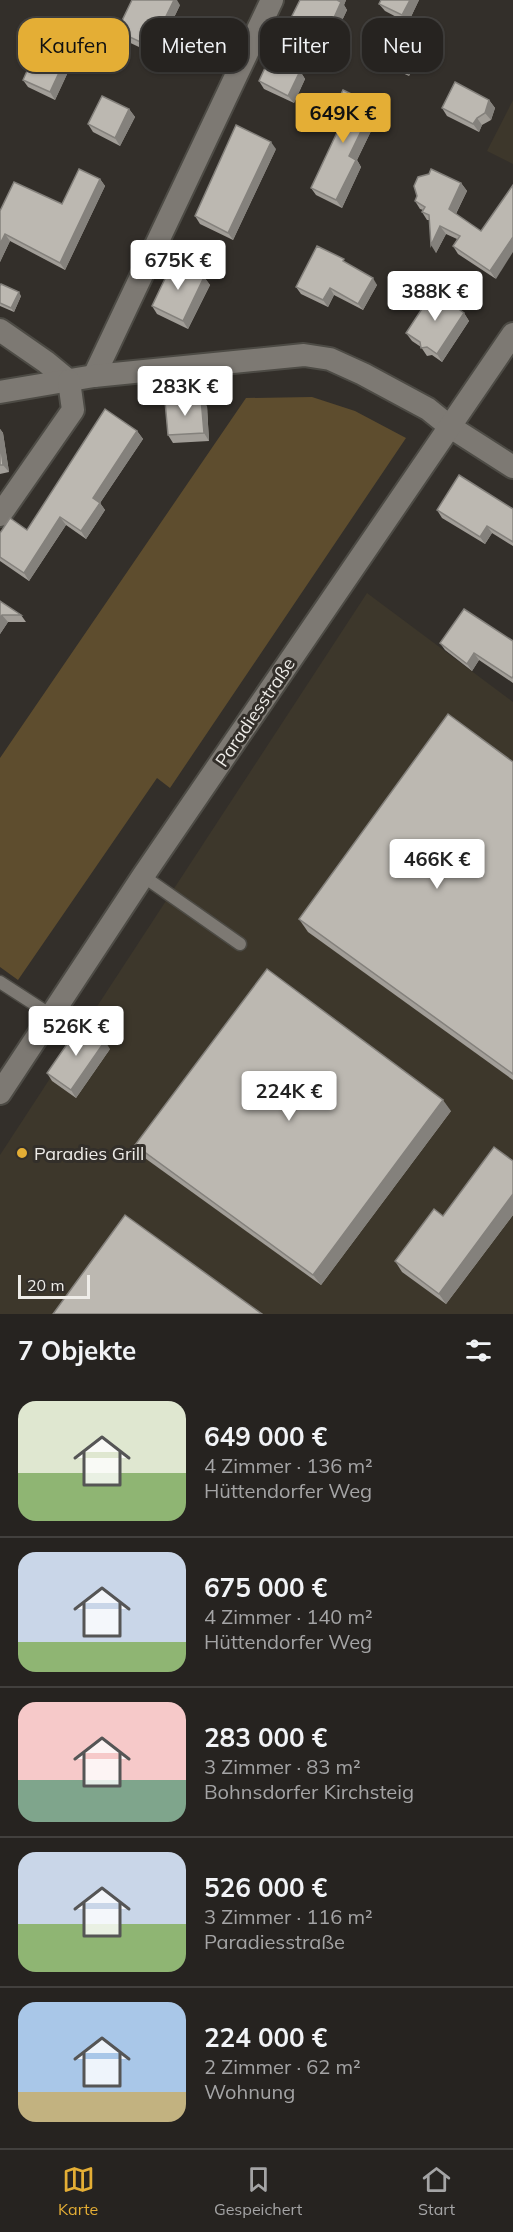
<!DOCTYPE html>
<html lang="de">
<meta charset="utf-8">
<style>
body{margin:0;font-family:Mulish,sans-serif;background:#322f2d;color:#f1f3f6;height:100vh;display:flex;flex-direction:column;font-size:22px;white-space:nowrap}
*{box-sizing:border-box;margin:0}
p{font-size:20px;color:#a4a4a5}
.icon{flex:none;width:33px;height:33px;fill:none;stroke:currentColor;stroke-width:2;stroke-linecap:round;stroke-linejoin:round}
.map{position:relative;height:1314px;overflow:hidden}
.sheet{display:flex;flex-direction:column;background:#262320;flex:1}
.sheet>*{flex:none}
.top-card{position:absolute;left:18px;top:18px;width:477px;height:54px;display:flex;gap:12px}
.scale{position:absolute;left:18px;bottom:15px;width:72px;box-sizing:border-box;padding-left:6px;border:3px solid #eeece8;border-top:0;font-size:16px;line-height:21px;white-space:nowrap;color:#eeece8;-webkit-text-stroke:4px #332f2a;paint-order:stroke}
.price{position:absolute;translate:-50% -51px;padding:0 14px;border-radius:6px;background:#fff;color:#222;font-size:20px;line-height:39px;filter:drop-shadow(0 2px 3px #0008)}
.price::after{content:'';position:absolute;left:50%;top:36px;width:18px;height:14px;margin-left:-9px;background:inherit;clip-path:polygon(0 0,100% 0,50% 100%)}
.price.current{background:#e4ae35;color:#111}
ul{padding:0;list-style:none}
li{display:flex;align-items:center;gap:18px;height:150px;padding:0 18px}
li+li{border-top:2px solid #42403e}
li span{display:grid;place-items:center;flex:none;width:168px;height:120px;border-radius:18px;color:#555}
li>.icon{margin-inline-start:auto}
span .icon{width:72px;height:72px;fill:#fffc;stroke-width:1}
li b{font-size:26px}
h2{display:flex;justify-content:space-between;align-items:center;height:72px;padding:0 18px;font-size:26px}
.tag{padding:0 21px;border-radius:18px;background:#262320;box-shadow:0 2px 4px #0004,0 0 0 2px #42403e;font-size:21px;line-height:54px}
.tag.current{background:#e4ae35;color:#111}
.tab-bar{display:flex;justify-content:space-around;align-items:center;height:84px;border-top:2px solid #42403e;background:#262320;font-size:16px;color:#a4a4a5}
.tab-bar a{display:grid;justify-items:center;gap:3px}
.tab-bar .current{color:#e4ae35}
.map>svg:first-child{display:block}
.built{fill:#3d372b}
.green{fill:#5e4d2e}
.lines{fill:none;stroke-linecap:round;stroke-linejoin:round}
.lane-casing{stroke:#4d4b45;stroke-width:15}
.street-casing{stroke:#4d4b45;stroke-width:26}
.lane{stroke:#7d7973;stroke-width:12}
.street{stroke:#7d7973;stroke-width:22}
.wall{fill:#a29e98}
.shaded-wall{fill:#84817c}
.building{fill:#bcb8b1;stroke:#84817c;stroke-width:1.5}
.poi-dot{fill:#e4ae35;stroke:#332f2a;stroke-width:2}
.labels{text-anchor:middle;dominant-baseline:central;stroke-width:6;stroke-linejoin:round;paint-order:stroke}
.street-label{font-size:18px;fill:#eeece8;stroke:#332f2a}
.poi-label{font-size:18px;fill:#eeece8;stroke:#332f2a;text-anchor:start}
</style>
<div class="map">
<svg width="513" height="1314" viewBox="0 0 513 1314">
<rect width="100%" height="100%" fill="#332f2a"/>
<g class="built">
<polygon points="513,100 513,164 487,151"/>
<polygon points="367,593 513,702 513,1314 0,1314 0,1155"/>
</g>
<polygon class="green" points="312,397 355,411 406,438 170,788 157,778 18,980 0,967 0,758 246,398"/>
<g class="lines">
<defs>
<g id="lane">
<polyline points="143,876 240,944"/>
<polyline points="0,982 51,1015"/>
</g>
<g id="street">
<polyline points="0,330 46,362 69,381"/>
<polyline points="94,376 272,0"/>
<polyline points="0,392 94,376 304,355 330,359 363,374 428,409 449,426 513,467"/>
<polyline points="0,515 73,410 69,381"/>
<polyline points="0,1093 143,876 513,334"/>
</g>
</defs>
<use href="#lane" class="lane-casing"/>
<use href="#street" class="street-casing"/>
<use href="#lane" class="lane"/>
<use href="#street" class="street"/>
</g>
<g class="wall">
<polygon points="300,0 346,0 344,5 347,10 329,48 316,42 309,45 304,36 294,31 288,24"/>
<polygon points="381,0 419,0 408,23 385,11 379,4"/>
<polygon points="180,5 156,55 122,39 117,31"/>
<polygon points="424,44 421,51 427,61 416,62 409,76 385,65 380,58"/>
<polygon points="63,64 68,72 55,100 28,87 23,80"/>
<polygon points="300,71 305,79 294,103 264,89 259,81"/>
<polygon points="489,100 495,108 491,120 482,125 479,132 447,116 442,108"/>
<polygon points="129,109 135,117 120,146 93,132 88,124"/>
<polygon points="375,110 381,126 372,129 357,160 361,167 342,208 316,195 311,188 339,128 335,126 329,119"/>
<polygon points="276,149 233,240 200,224 195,216"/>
<polygon points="100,179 105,186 65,270 10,241 0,262 0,211 62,204"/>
<polygon points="461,183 467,191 456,214 496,279 458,254 453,246 457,239 446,234 436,253 429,220 427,220 422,212 423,210 420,209 415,201"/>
<polygon points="347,264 377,285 363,310 334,295 328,307 301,294 296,287"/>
<polygon points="204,277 210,285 188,329 157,314 152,306"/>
<polygon points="0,286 21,296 14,312 0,306"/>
<polygon points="453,297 459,305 460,310 464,313 469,321 442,362 432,355 427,356 421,347 412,341 406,333 444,299"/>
<polygon points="207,406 209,441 173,443 168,435"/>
<polygon points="0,429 3,433 9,472 0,474"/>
<polygon points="137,431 143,439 100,503 105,510 86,539 66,525 29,581 0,561 0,533 27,530"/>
<polygon points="513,509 513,546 492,533 485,544 442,518 437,510"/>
<polygon points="0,601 21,615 26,622 8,622 0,634"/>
<polygon points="513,641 513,683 479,660 472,671 445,650 440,643"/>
<polygon points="513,762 513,1080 308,932 299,919"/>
<polygon points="110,1049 76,1098 52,1081 47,1073"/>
<polygon points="451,1111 321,1285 142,1156 135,1145"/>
<polygon points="513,1161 513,1215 446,1304 402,1272 395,1261 443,1216"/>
</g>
<g class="shaded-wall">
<polygon points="174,0 177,0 180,5 156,55 151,47"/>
<polygon points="337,0 346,0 344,5 347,10 329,48 324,40"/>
<polygon points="410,0 419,0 408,23 402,15"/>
<polygon points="419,36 424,44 421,51 427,61 416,43"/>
<polygon points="410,54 416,62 409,76 403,69"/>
<polygon points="63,64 68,72 55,100 50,92"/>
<polygon points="300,71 305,79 294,103 288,96"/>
<polygon points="489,100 495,108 491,120 485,113"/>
<polygon points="370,103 375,110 381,126 376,118"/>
<polygon points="129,109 135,117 120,146 115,138"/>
<polygon points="477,118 482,125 479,132 473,124"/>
<polygon points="366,121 372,129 357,160 361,167 342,208 336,200 349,156"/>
<polygon points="271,142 276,149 233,240 228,233"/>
<polygon points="100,179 105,186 65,270 60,263"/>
<polygon points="461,183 467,191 454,217 449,209"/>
<polygon points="440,226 446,234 436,253 431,245"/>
<polygon points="5,234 10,241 0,262 0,244"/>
<polygon points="513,237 513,252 496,279 490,271"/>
<polygon points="204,277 210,285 188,329 183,321"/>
<polygon points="373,278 377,285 363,310 358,304"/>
<polygon points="330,288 334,295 328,307 323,300"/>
<polygon points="19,292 21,296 14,312 11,308"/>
<polygon points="453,297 459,305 461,315 456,307"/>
<polygon points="464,313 469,321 442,362 437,354"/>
<polygon points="201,398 207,406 209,441 204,433"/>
<polygon points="0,429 3,433 9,472 3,465 0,441"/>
<polygon points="137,431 143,439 100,503 105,510 86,539 81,531 93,498"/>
<polygon points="60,517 66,525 29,581 24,573"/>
<polygon points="487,526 492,533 485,544 480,537"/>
<polygon points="2,615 8,622 0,634 0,618"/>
<polygon points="474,653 479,660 472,671 467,664"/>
<polygon points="105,1041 110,1049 76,1098 71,1090"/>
<polygon points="443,1100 451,1111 321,1285 313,1275"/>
<polygon points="513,1194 513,1215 446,1304 439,1294"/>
</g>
<g class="building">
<polygon points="132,0 174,0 151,47 117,31"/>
<polygon points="300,0 337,0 341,2 324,40 311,34 304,37 301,30 288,24"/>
<polygon points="381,0 410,0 402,15 379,4"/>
<polygon points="395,25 419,36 416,43 422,53 410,54 403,69 380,58"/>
<polygon points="36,51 63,64 50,92 23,80"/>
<polygon points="270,57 300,71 288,96 259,81"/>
<polygon points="455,82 489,100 485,113 477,118 473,124 442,108"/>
<polygon points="343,90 370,103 376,118 366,121 349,156 356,160 336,200 311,188 341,124 329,119"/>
<polygon points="102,96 129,109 115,138 88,124"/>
<polygon points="236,125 271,142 228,233 195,216"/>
<polygon points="79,169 100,179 60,263 5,234 0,244 0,211 14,182 62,204"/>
<polygon points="431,169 461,183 449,209 481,231 513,185 513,237 490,271 453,246 460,236 440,226 431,245 429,215 422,212 425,207 415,201 417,196 414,186 418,177 429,174"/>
<polygon points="317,246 344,259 343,261 373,278 358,304 330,288 323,300 296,287"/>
<polygon points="173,262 204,277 183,321 152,306"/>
<polygon points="1,284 19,292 11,308 0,303 0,286"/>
<polygon points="433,292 444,299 453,297 456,307 464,313 437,354 427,347 421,348 420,342 406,333"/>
<polygon points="201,398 204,433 168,435 165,401"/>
<polygon points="105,409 137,431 93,498 100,503 81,531 60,517 24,573 0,557 0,533 10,518 27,530"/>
<polygon points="0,441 3,465 0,465"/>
<polygon points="459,475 513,509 513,542 487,526 480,537 437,510"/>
<polygon points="0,601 21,615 2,615 0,618"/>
<polygon points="464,609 513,641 513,676 512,678 474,653 467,664 440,643"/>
<polygon points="448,714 513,762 513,1074 299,919"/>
<polygon points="267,969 443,1100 313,1275 135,1145"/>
<polygon points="81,1024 105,1041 71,1090 47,1073"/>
<polygon points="494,1147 513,1161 513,1194 439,1294 395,1261 434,1209 443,1216"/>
<polygon points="125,1215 262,1314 53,1314"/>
</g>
<circle class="poi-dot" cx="22" cy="1153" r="6"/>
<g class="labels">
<g class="street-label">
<text transform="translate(255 712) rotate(-56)">Paradiesstraße</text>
</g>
<g class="poi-label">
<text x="34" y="1153">Paradies Grill</text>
</g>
</g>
</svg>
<div class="scale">20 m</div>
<b class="price current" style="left:343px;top:144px">649K €</b>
<b class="price" style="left:178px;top:291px">675K €</b>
<b class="price" style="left:435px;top:322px">388K €</b>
<b class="price" style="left:185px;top:417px">283K €</b>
<b class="price" style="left:437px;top:890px">466K €</b>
<b class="price" style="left:76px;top:1057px">526K €</b>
<b class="price" style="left:289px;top:1122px">224K €</b>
<div class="top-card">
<a class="tag current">Kaufen</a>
<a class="tag">Mieten</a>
<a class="tag">Filter</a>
<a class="tag">Neu</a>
</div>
</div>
<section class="sheet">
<h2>7 Objekte<svg class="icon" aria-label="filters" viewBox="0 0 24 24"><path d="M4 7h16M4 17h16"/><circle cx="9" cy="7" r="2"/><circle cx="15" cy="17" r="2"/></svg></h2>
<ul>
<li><span style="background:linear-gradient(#dfe7d0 60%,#8fb573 0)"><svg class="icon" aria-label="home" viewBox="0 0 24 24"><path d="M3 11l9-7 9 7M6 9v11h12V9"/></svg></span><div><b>649 000 €</b><p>4 Zimmer · 136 m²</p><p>Hüttendorfer Weg</p></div></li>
<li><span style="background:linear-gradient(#c9d6e8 75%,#8fb573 0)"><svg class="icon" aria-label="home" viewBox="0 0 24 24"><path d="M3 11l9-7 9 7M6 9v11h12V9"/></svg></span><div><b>675 000 €</b><p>4 Zimmer · 140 m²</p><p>Hüttendorfer Weg</p></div></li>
<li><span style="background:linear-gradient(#f6c9c9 65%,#7fa58c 0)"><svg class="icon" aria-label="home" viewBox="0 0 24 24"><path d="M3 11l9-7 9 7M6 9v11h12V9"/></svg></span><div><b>283 000 €</b><p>3 Zimmer · 83 m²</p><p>Bohnsdorfer Kirchsteig</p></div></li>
<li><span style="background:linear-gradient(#c9d6e8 60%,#8fb573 0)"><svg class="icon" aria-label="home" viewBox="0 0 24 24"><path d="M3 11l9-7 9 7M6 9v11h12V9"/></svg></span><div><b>526 000 €</b><p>3 Zimmer · 116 m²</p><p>Paradiesstraße</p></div></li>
<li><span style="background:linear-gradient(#a9c7e8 75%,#c2b280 0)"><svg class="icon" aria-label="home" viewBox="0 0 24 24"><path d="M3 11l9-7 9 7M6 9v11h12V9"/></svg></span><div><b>224 000 €</b><p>2 Zimmer · 62 m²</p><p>Wohnung</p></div></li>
</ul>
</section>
<nav class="tab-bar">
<a class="current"><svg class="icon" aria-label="map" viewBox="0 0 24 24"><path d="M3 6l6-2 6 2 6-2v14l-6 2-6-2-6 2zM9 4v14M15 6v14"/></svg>Karte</a>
<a><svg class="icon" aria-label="saved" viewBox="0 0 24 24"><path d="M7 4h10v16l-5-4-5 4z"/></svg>Gespeichert</a>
<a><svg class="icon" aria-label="home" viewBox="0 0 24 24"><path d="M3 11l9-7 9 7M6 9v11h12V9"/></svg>Start</a>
</nav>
